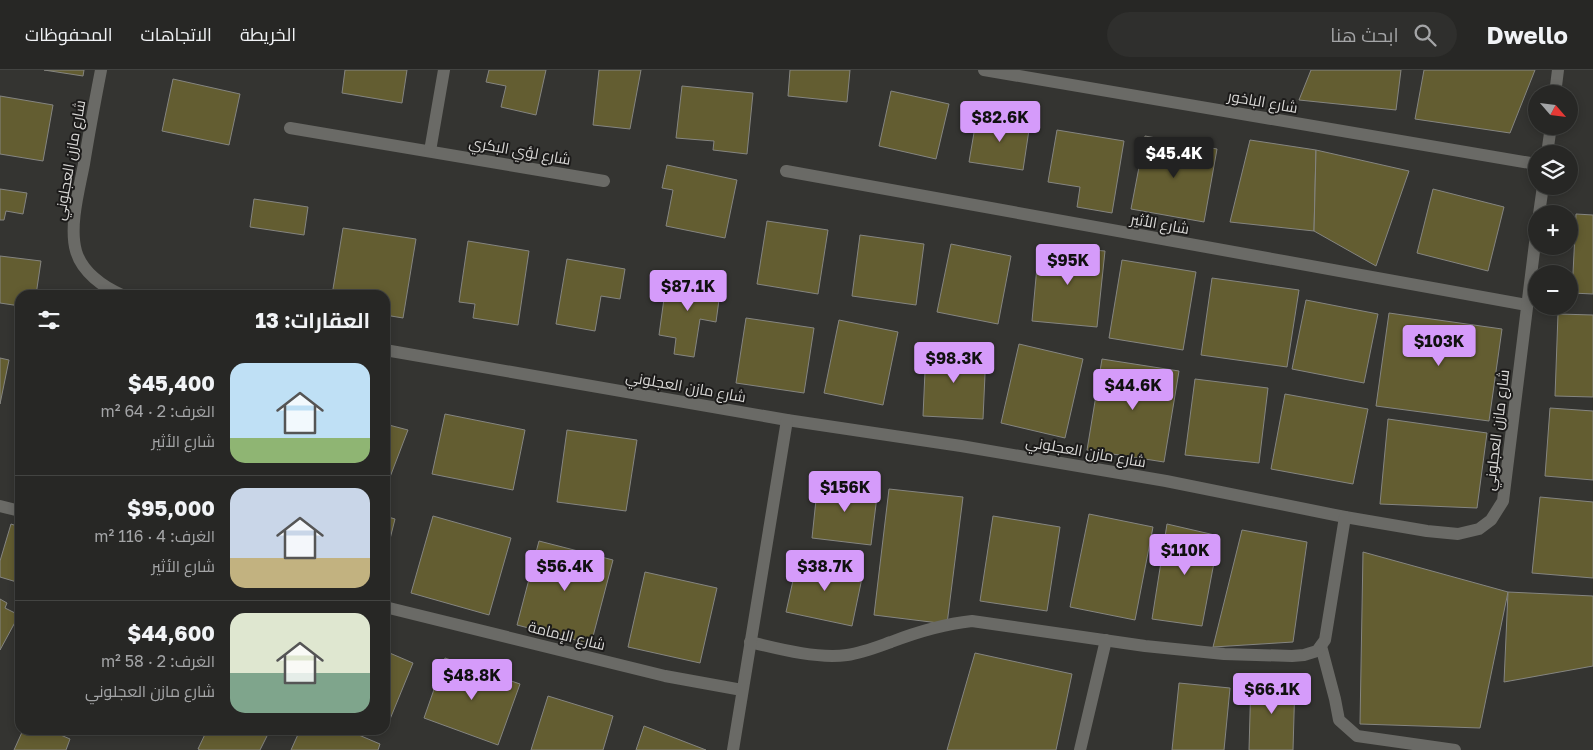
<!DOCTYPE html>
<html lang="ar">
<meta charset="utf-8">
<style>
body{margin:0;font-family:"Golos Text",Cairo,sans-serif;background:#2f2f2d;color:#f1f3f6;direction:rtl;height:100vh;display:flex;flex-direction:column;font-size:19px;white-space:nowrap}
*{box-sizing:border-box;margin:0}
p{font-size:16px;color:#a4a5a7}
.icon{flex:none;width:28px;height:28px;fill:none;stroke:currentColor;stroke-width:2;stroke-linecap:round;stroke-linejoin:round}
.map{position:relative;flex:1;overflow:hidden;direction:ltr}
.side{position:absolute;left:15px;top:220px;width:375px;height:445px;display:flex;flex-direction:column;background:#272725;border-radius:15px;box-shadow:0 2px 8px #0003,0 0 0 1px #434442;direction:rtl}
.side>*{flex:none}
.needle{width:32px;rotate:118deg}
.fabs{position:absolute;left:1528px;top:15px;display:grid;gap:10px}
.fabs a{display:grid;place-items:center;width:50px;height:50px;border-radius:50%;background:#272725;box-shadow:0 2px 8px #0003,0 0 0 1px #434442;font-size:25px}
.price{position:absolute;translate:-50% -42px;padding:0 11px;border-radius:5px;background:#d59bfa;color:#111;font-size:16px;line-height:32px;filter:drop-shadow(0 1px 2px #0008)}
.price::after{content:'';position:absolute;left:50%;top:30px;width:15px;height:11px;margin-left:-8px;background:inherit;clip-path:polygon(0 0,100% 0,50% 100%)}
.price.selected{background:#222;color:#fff}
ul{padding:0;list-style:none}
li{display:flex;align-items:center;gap:15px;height:125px;padding:0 20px}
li+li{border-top:1px solid #434442}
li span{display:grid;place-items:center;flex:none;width:140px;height:100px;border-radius:15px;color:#555}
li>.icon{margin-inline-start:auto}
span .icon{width:60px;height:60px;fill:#fffc;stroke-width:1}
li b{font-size:21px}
h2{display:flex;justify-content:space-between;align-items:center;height:60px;padding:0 20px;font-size:21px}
header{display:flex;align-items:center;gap:30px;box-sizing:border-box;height:70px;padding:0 25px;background:#272725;border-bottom:1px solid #434442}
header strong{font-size:24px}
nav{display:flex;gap:28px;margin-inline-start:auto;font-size:18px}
.search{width:350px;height:45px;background:#2f2f2d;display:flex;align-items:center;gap:12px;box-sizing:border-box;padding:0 18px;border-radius:28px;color:#a4a5a7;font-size:19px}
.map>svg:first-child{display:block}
.building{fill:#635d31;stroke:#858581}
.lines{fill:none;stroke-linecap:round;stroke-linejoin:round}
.lane{stroke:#6a6a66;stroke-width:12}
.street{stroke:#6a6a66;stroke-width:12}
.labels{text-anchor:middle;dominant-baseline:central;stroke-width:4;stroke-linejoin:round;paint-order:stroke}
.street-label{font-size:15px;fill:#dad9d7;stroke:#1c1b1a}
</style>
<header>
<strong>Dwello</strong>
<div class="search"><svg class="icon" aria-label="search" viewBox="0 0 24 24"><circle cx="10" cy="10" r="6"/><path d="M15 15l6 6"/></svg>ابحث هنا</div>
<nav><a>الخريطة</a><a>الاتجاهات</a><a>المحفوظات</a></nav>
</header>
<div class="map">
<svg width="1593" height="680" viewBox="0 0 1593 680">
<rect width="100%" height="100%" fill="#343431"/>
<g class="building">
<polygon points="44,0 84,0 83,6"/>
<polygon points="345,0 407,0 402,33 342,23"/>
<polygon points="489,0 546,0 536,45 501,37 506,16 486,12"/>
<polygon points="599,0 641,0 630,59 593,55"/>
<polygon points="790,0 850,0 847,32 788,26"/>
<polygon points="1311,0 1401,0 1396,40 1299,30"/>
<polygon points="1424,0 1535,0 1510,63 1415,49"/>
<polygon points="173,9 240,24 229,75 162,61"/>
<polygon points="682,16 753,23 747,84 713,80 714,71 676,68"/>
<polygon points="891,21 949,34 936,89 879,76"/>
<polygon points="0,26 53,35 43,91 0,84"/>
<polygon points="977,45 1030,53 1023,100 969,92"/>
<polygon points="1057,60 1124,71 1112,143 1077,137 1080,117 1048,112"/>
<polygon points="1145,66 1217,79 1204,152 1131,139"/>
<polygon points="1250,70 1316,80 1314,161 1230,152"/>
<polygon points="1316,80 1409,101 1376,196 1314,161"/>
<polygon points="667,95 737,110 725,168 666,156 673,120 662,118"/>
<polygon points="0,119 27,123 23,144 6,141 4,150 0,150"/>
<polygon points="1433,119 1504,137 1488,201 1417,183"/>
<polygon points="254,129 308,137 304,165 250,157"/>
<polygon points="1576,144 1593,145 1593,224 1572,223"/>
<polygon points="767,151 828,160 818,224 757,214"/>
<polygon points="343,158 416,169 403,248 385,245 385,225 332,225"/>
<polygon points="860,165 924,174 916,235 852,226"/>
<polygon points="468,171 529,181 518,255 473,248 475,234 459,232"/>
<polygon points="951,174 1011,186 998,254 937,242"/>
<polygon points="1039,175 1105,181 1097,257 1032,251"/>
<polygon points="0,186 41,191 36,225 20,225 20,236 0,233"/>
<polygon points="567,189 625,199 620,229 601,226 595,261 556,254"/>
<polygon points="1122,190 1196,202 1183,280 1109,268"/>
<polygon points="667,207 721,215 716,252 700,249 694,287 674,284 676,268 659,265"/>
<polygon points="1212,208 1299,220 1287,297 1201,285"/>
<polygon points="1306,230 1378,244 1364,313 1292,299"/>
<polygon points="1389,243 1502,259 1489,351 1376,336"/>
<polygon points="1558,244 1593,245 1593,327 1555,326"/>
<polygon points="746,248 814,258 804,323 736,313"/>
<polygon points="839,250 898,262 883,335 824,323"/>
<polygon points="1019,274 1083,289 1065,368 1001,353"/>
<polygon points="926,279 986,282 983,349 923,346"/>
<polygon points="0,288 9,290 0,334"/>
<polygon points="1102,289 1179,301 1164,392 1087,380"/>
<polygon points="1195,309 1268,318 1259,393 1185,385"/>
<polygon points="1285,324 1368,339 1353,414 1271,399"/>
<polygon points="1550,338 1593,341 1593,410 1545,406"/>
<polygon points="445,344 525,360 513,420 432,404"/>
<polygon points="1388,349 1487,363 1477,438 1380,434"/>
<polygon points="385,354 408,360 390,407 385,406"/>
<polygon points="567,360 637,370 626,441 557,432"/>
<polygon points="818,411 878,418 871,475 812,468"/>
<polygon points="889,419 963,427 947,554 874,545"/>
<polygon points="1540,427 1593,432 1593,508 1532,503"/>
<polygon points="1089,444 1153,457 1135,550 1070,537"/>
<polygon points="385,446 395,449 385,489"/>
<polygon points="433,446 511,468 489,545 411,523"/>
<polygon points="993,446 1060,457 1047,541 980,531"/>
<polygon points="11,454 20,457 20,513 0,507 0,491"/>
<polygon points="1167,454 1219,466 1202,556 1152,549"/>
<polygon points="1242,460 1307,472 1293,572 1213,577"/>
<polygon points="539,471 613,490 591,574 517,555"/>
<polygon points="1363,482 1508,522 1480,658 1360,654"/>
<polygon points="798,488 863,503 852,556 786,542"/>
<polygon points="645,502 717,518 700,593 628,577"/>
<polygon points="1508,522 1593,526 1593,596 1504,612"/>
<polygon points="0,529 7,533 5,538 19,545 0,580"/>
<polygon points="385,581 413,593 388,654 385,653"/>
<polygon points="975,583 1072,604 1056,680 947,680"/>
<polygon points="445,588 520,614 498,675 424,648"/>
<polygon points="1251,609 1295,610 1293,680 1249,680"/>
<polygon points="1179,613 1230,618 1224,680 1172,680"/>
<polygon points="548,626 613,646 603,680 531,680"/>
<polygon points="644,656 706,680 636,680"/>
<polygon points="23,660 49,660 70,669 66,680 14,680"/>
<polygon points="207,660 270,660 260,680 200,680 198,679"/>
<polygon points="300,660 347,660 380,674 378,680 291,680"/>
</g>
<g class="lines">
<polyline class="lane" points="1321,576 1335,629 1339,650 1357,666 1455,680"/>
<g class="street">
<path d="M101 0C95 31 89 63 84 94 79 120 69 156 76 181 82 202 103 217 122 225"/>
<polyline points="984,0 1536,94"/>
<polyline points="1555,24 1558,0"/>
<polyline points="290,58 604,111"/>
<polyline points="430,81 444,0"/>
<polyline points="1547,84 1551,56"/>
<polyline points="786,101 1527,235"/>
<polyline points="1539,144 1543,116"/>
<polyline points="385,280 787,350 961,376 1166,411 1345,447 1427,461 1458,464 1479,459 1491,450 1503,431 1536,165"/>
<polyline points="0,436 20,441"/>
<polyline points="385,537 665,606 742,620"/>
<path d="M750 572C779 579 817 589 847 585 862 583 877 577 891 572 917 562 944 554 972 551L1145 576 1224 584 1292 586 1304 585 1317 581 1325 570 1345 447"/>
<polyline points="733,680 787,350"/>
<polyline points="1080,680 1106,570"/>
</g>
</g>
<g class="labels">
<g class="street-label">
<text transform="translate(1263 31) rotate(10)">شارع الباخور</text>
<text transform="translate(520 80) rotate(10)">شارع لؤي البكري</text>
<text transform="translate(69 90) rotate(-80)">شارع مازن العجلوني</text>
<text transform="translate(1160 153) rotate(10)">شارع الأثير</text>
<text transform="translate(686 316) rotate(10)">شارع مازن العجلوني</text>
<text transform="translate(1496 360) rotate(-83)">شارع مازن العجلوني</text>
<text transform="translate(1086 381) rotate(10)">شارع مازن العجلوني</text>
<text transform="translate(567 565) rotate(14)">شارع الإمامة</text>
</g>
</g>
</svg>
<div class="fabs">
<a><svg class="needle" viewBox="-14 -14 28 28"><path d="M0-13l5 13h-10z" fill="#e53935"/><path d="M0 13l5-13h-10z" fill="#a4a5a7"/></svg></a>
<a><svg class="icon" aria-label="layers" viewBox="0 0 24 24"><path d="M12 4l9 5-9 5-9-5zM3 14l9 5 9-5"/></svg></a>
<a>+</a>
<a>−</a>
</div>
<b class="price" style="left:1000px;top:73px">$82.6K</b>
<b class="price selected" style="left:1174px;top:109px">$45.4K</b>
<b class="price" style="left:1068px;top:216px">$95K</b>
<b class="price" style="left:688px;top:242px">$87.1K</b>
<b class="price" style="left:1439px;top:297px">$103K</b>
<b class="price" style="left:954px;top:314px">$98.3K</b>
<b class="price" style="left:1133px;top:341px">$44.6K</b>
<b class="price" style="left:845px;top:443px">$156K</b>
<b class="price" style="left:1185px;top:506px">$110K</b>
<b class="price" style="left:565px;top:522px">$56.4K</b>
<b class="price" style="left:825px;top:522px">$38.7K</b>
<b class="price" style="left:472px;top:631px">$48.8K</b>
<b class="price" style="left:1272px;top:645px">$66.1K</b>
<section class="side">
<h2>العقارات: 13<svg class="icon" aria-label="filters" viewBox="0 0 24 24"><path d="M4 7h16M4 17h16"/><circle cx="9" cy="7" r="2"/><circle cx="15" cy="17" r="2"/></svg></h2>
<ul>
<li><span style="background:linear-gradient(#bfe0f5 75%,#8fb573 0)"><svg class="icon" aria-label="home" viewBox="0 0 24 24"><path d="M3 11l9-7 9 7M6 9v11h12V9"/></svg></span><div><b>$45,400</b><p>الغرف: 2 · 64 m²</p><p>شارع الأثير</p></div></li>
<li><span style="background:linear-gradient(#c9d6e8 70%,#c2b280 0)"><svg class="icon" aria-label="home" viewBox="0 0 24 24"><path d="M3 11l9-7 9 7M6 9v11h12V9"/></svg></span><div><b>$95,000</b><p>الغرف: 4 · 116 m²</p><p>شارع الأثير</p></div></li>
<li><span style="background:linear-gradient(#dfe7d0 60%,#7fa58c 0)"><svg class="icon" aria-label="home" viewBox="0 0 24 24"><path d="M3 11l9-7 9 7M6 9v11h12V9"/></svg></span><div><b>$44,600</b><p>الغرف: 2 · 58 m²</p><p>شارع مازن العجلوني</p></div></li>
</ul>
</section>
</div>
